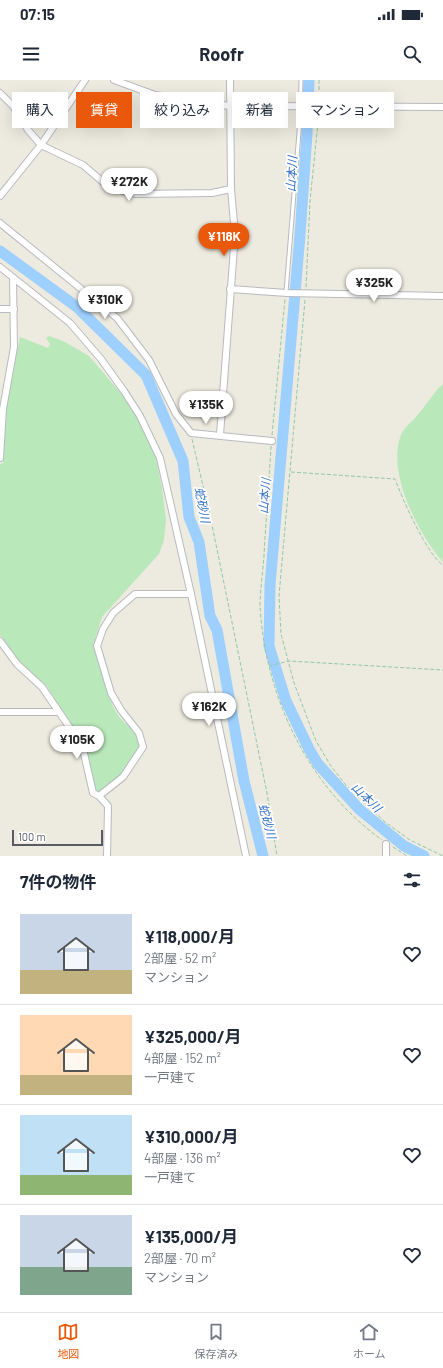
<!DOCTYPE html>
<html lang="ja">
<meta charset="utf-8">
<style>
body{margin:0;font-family:Barlow,"Noto Sans JP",sans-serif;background:#f2f2f3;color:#1f2937;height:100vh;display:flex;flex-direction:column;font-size:15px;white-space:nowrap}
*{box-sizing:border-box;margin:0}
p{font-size:13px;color:#747a83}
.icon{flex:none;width:22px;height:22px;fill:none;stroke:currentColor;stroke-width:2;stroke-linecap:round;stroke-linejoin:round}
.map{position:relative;height:776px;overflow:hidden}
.drawer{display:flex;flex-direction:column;background:#fff;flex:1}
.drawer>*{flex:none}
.guide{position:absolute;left:12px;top:12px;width:419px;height:36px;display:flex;gap:8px}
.scale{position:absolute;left:12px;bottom:10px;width:91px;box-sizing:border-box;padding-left:4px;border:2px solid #585c62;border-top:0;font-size:11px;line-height:14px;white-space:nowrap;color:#585c62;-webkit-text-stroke:3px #fff;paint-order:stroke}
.price{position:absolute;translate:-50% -34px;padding:0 9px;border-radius:14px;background:#fff;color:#222;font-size:13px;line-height:26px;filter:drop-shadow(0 1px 2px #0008)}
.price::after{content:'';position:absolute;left:50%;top:24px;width:12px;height:9px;margin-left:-6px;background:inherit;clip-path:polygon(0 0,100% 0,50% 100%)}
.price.active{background:#ea580c;color:#fff}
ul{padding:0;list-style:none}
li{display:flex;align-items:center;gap:12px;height:100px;padding:0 20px}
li+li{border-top:1px solid #e0e1e3}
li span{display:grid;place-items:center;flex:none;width:112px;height:80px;border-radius:0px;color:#555}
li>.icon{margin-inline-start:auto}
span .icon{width:48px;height:48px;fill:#fffc;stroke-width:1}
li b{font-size:17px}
h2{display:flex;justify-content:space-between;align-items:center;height:48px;padding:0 20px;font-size:17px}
.pill{padding:0 14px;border-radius:0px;background:#fff;box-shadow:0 4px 16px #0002;font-size:14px;line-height:36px}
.pill.active{background:#ea580c;color:#fff}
.status{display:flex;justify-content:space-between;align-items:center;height:28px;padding:0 20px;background:#fff;direction:ltr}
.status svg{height:11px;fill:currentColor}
header{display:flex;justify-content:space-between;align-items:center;height:52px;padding:0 20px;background:#fff;font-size:18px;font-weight:700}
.tab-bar{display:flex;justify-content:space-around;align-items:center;height:56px;border-top:1px solid #e0e1e3;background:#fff;font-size:11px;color:#747a83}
.tab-bar a{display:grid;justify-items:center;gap:2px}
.tab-bar .active{color:#ea580c}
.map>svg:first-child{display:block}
.green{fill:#b9e8bb}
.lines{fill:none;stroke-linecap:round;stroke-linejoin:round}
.river{stroke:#9dcfff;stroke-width:11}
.service-casing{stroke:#b8bac0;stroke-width:5}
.minor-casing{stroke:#b8bac0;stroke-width:8}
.path{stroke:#92c9a4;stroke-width:1;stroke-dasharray:4 2;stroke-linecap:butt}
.service{stroke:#fff;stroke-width:3}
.minor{stroke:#fff;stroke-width:6}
.labels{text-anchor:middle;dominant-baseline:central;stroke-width:3.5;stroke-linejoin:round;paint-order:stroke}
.water-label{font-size:12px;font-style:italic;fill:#3472c3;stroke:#fff}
</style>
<div class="status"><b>07:15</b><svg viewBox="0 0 49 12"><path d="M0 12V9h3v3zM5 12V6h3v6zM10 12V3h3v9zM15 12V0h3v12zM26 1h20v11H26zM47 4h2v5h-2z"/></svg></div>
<header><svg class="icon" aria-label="menu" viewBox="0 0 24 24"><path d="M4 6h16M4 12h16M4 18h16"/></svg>Roofr<svg class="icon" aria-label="search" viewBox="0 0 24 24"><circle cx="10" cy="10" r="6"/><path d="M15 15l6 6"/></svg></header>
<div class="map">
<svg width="443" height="776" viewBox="0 0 443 776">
<rect width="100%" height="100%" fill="#edebdf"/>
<g class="green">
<path d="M49 256 65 262 89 276 141 337 155 374 162 408 166 440 164 460 159 474 102 537 93 566C104 588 105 615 118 635 127 648 136 647 140 664L122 694 97 713 86 695 80 661 71 644 46 605 29 591 9 570 0 555V384L3 383 6 330 20 257 48 268 50 264 46 258Z"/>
<path d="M443 304V482C419 455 386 392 401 355 404 347 411 343 416 337 426 326 432 314 443 304Z"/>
</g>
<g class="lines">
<g class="river">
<polyline points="309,0 307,54 300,155 270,505 269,566 286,621 309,669 318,684 359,729 404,766 424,776"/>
<polyline points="0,171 77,227 146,295 183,381 189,437 199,462 210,536 217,550 244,701 263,776"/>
</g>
<defs>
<polyline id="service" points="286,212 300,40 301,0"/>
<g id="minor">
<polyline points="114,0 155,15 229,26 443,27"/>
<polyline points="0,13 13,26 28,50 41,65 83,85 103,102 116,109 136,114 212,113 231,109"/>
<polyline points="0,116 41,65 85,0"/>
<polyline points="0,143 117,238 149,280 176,334 191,353 272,361"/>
<polyline points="0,187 70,243 101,279 124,311 140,336 160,378 191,514 246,776"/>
<polyline points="230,209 287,213 443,216"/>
<polyline points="0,229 14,229"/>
<polyline points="220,355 235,154 231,109 230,0"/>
<polyline points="0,378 3,329 14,267 13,198"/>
<polyline points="0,561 17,584 42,607 76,657 83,669 93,713 99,716 108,726 107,776"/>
<polyline points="0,632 58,632"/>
<polyline points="99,716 123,697 143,667 139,653 121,630 111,613 97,566 103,549 113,533 135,514 191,514"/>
<polyline points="386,776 386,764"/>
</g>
</defs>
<use href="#service" class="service-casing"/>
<use href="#minor" class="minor-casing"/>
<g class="path">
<polyline points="319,0 319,19"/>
<polyline points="306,207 310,121 319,33"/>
<polyline points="305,220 279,516 281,554 294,603 316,661 331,686 345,704 385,742 410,760 443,776"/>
<polyline points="272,355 285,219"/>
<polyline points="192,359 211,440 267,713 277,776"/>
<path d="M271 366C269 402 266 439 264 475 263 492 260 510 260 526 265 616 308 707 382 760"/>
<path d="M291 392 395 399C402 418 427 475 443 485"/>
<polyline points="269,586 289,581 443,590"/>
<polyline points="393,767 407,776"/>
</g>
<use href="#service" class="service"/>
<use href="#minor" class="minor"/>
</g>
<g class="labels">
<g class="water-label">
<text transform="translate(291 94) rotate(-87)">山本川</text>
<text transform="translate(264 416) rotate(-85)">山本川</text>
<text transform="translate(203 425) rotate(79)">蛇砂川</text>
<text transform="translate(367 717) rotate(44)">山本川</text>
<text transform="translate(268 741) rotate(75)">蛇砂川</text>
</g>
</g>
</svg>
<div class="scale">100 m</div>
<b class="price" style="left:129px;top:122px">¥272K</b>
<b class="price active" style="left:224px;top:177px">¥118K</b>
<b class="price" style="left:374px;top:223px">¥325K</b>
<b class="price" style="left:105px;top:240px">¥310K</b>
<b class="price" style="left:206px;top:345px">¥135K</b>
<b class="price" style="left:209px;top:647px">¥162K</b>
<b class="price" style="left:77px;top:680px">¥105K</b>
<div class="guide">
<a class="pill">購入</a>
<a class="pill active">賃貸</a>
<a class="pill">絞り込み</a>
<a class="pill">新着</a>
<a class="pill">マンション</a>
</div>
</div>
<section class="drawer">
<h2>7件の物件<svg class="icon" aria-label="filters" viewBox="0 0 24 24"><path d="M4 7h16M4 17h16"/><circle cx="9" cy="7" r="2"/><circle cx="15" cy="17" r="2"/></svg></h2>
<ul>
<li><span style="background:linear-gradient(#c9d6e8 70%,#c2b280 0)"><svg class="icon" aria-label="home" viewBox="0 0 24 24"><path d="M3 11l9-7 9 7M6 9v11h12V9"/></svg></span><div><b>¥118,000/月</b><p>2部屋 · 52 m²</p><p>マンション</p></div><svg class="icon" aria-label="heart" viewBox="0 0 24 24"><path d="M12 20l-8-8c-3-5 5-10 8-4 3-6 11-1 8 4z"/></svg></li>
<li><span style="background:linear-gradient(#ffd9b3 75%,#c2b280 0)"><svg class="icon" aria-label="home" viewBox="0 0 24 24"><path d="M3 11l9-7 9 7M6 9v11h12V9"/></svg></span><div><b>¥325,000/月</b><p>4部屋 · 152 m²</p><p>一戸建て</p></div><svg class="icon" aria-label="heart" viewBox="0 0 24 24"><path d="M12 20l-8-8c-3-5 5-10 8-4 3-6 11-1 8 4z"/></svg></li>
<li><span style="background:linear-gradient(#bfe0f5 75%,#8fb573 0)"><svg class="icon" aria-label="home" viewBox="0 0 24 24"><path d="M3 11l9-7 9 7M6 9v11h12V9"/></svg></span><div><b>¥310,000/月</b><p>4部屋 · 136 m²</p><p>一戸建て</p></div><svg class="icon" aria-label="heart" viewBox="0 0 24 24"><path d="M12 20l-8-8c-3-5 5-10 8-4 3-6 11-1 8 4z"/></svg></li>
<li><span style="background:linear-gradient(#c9d6e8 65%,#7fa58c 0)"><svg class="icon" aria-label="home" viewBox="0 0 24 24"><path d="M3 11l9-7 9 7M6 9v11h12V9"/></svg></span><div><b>¥135,000/月</b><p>2部屋 · 70 m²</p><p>マンション</p></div><svg class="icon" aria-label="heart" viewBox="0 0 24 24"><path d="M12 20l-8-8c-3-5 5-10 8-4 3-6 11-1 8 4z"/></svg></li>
</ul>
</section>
<nav class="tab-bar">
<a class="active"><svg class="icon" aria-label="map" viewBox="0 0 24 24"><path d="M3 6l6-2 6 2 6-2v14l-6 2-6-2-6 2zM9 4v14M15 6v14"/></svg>地図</a>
<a><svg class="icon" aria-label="saved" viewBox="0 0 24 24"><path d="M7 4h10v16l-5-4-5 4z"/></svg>保存済み</a>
<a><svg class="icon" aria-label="home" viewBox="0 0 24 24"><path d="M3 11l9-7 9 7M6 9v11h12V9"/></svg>ホーム</a>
</nav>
